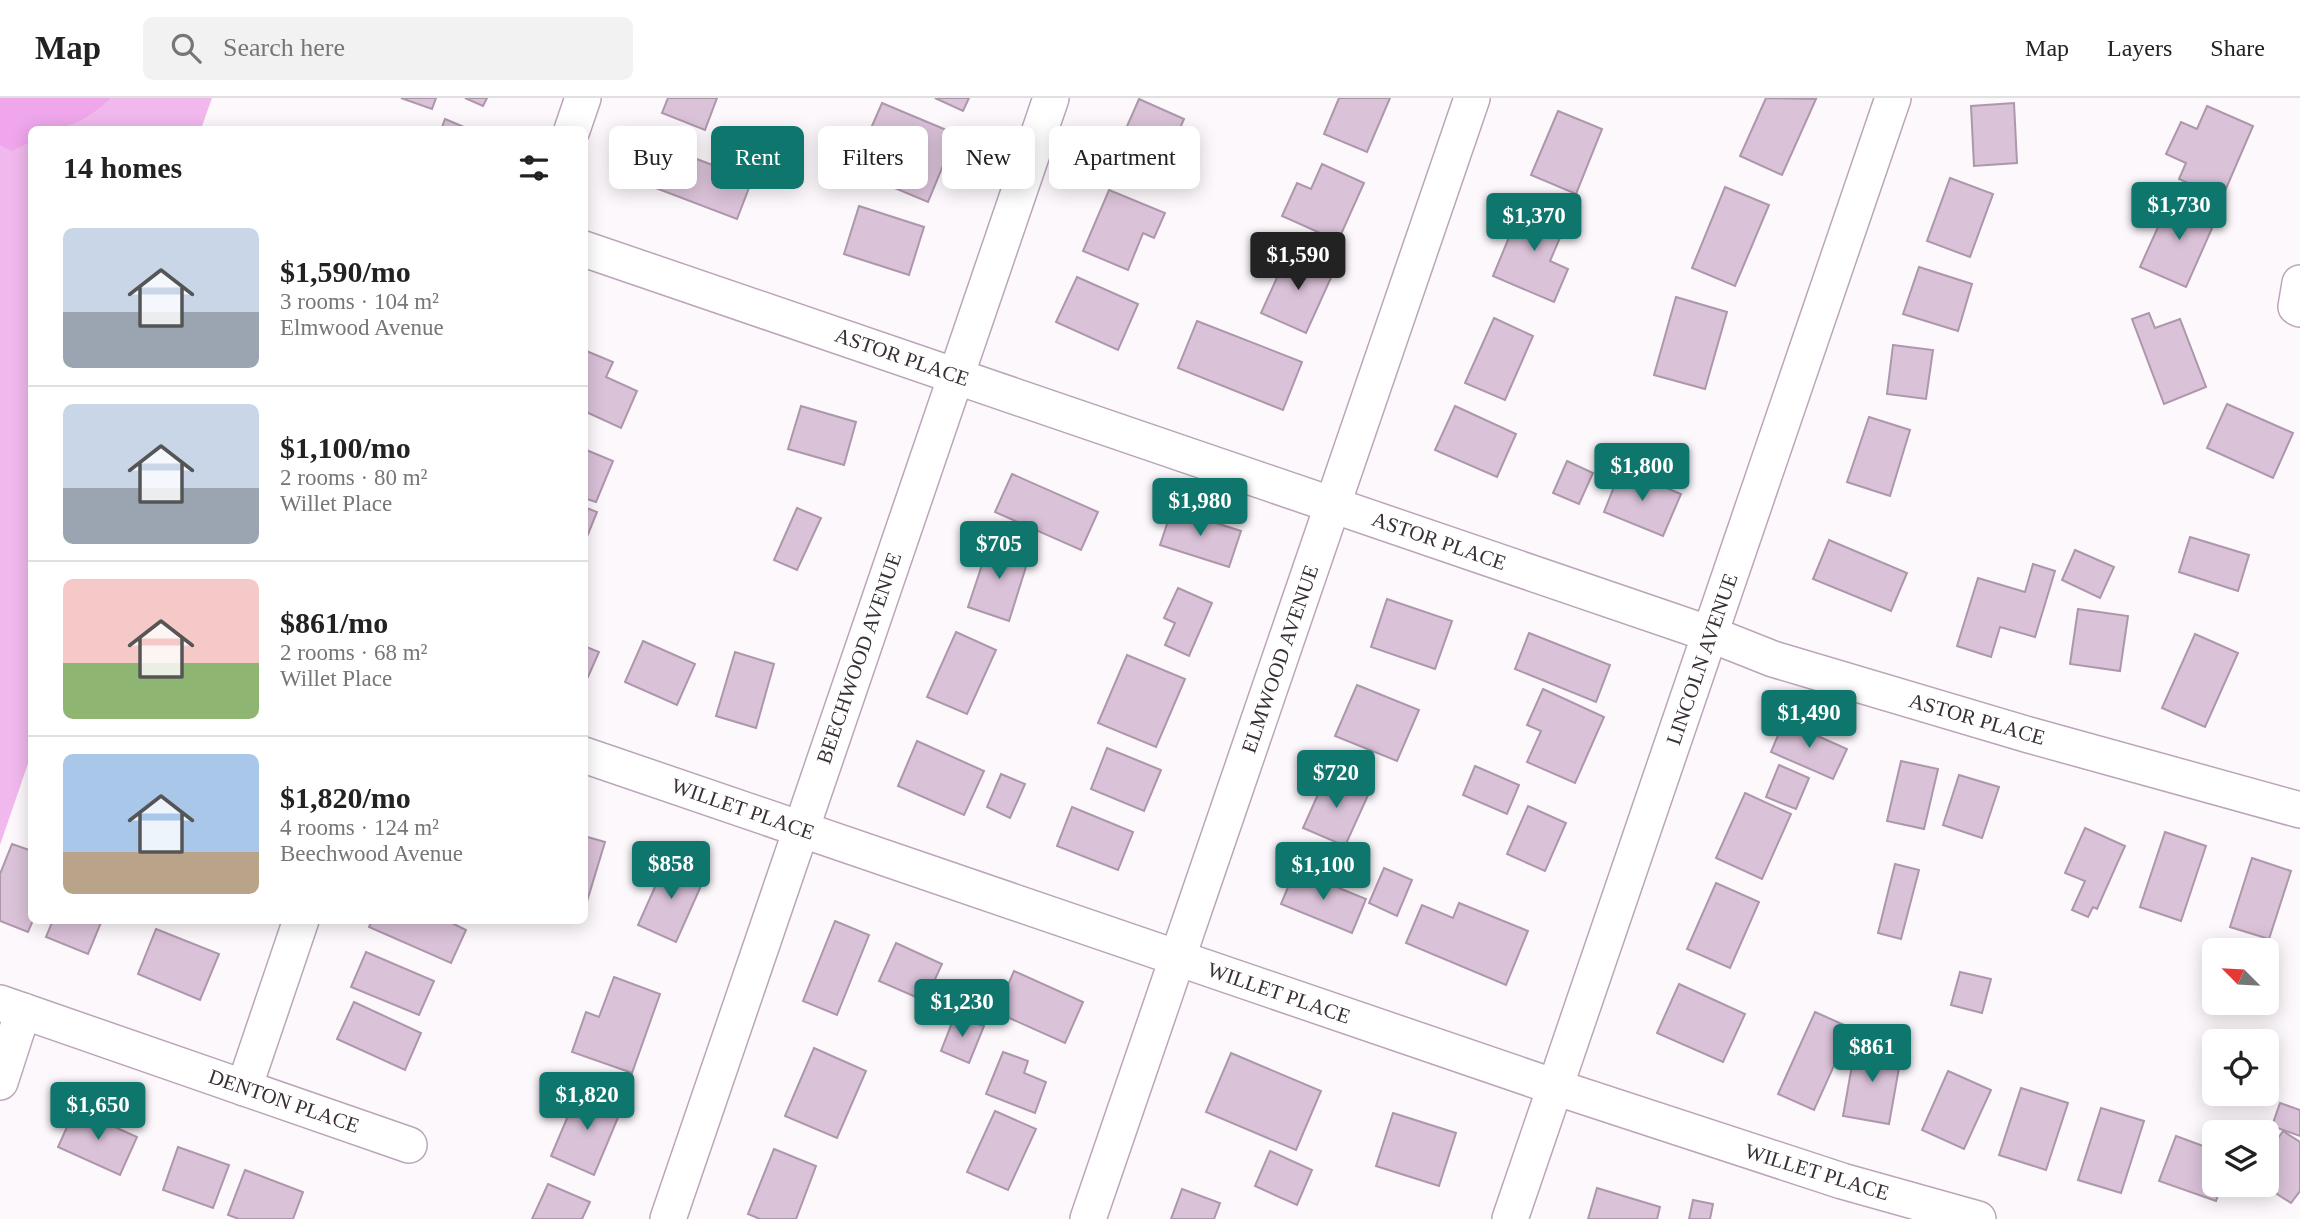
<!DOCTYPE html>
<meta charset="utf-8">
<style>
body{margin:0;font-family:Georgia,serif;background:#f2f2f2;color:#222;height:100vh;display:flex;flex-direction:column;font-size:26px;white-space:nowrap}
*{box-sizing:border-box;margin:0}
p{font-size:23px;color:#767676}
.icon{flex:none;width:38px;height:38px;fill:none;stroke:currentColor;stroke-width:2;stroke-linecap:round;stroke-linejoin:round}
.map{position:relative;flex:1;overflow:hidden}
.panel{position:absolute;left:28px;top:28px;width:560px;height:798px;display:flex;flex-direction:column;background:#fff;border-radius:10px;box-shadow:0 4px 18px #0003}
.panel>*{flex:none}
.banner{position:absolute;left:609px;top:28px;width:665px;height:63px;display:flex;gap:14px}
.needle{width:46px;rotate:294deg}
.controls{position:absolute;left:2202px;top:840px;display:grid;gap:14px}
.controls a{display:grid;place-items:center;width:77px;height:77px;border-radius:10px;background:#fff;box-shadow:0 4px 18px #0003;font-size:35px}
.price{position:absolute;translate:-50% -60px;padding:0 16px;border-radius:7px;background:#0f766e;color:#fff;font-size:23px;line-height:46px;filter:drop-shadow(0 2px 4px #0008)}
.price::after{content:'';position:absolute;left:50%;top:42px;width:21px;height:16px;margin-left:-10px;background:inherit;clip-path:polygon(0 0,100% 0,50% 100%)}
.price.current{background:#222;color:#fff}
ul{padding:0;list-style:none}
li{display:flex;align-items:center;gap:21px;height:175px;padding:0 35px}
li+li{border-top:2px solid #e0e0e0}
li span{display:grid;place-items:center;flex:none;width:196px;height:140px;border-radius:10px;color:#555}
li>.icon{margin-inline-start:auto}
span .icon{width:84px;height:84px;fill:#fffc;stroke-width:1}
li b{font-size:30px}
h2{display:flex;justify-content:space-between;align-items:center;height:84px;padding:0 35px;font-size:30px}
.chip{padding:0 24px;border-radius:10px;background:#fff;box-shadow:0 4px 18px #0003;font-size:24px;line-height:63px}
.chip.current{background:#0f766e;color:#fff}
header{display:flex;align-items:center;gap:42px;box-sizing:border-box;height:98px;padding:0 35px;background:#fff;border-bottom:2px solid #e0e0e0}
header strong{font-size:33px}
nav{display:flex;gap:38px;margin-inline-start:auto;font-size:24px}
.search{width:490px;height:63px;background:#f2f2f2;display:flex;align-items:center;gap:18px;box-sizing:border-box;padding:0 24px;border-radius:10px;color:#767676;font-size:26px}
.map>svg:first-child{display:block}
.green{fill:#f1b8ed}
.forest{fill:#efa6eb}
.building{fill:#dac2d8;stroke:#ad97ab;stroke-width:2}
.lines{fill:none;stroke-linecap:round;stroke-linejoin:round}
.minor-casing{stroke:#bca5ba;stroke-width:38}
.minor{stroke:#fff;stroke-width:35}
.labels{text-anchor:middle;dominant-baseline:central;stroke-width:5;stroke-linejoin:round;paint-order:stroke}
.street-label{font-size:21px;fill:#382f37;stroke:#fff}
</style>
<header>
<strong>Map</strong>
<div class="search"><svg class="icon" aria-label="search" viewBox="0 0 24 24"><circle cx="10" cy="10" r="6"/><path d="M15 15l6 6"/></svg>Search here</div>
<nav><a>Map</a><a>Layers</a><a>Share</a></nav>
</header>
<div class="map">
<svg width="2300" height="1121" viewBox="0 0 2300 1121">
<rect width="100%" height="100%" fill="#fdf8fc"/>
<polygon class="green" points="0,0 212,0 201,31 32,32 32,654 0,747"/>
<path class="forest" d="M0 0H111C84 24 68 32 32 32L31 44 11 53 0 47Z"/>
<g class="building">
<polygon points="401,0 436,0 432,11"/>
<polygon points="465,0 487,0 483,8"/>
<polygon points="668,0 717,0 705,32 662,15"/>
<polygon points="935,0 969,0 963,13"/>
<polygon points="1339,0 1390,0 1367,54 1324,36"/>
<polygon points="1766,0 1816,1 1782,77 1740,58"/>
<polygon points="1139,1 1184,21 1155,87 1110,67"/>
<polygon points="882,5 956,36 928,104 885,86 899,51 868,37"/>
<polygon points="2014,5 2017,65 1974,68 1971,8"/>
<polygon points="2207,8 2253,28 2222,100 2179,81 2186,65 2166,56 2181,24 2197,31"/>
<polygon points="1558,13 1602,31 1576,96 1531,77"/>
<polygon points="445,21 471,32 441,32"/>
<polygon points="660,47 752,82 737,121 645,86"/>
<polygon points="1322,66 1364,85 1338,143 1282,118 1297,85 1311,91"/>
<polygon points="1950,80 1993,96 1970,159 1927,143"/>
<polygon points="1725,89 1769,107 1735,188 1692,170"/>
<polygon points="1109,92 1165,115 1154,140 1143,135 1128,172 1083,153"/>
<polygon points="2172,98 2217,119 2186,189 2140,169"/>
<polygon points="1524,103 1568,121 1550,163 1568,171 1554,204 1493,178"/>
<polygon points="859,108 924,129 909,177 844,156"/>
<polygon points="1289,153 1334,173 1306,235 1261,215"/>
<polygon points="1919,169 1972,186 1958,233 1903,216"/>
<polygon points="1077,179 1138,206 1118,252 1056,224"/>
<polygon points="1676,199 1727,214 1705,291 1654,277"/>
<polygon points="2149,215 2155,230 2180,221 2206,289 2164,306 2132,221"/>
<polygon points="1494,220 1533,238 1505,302 1465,285"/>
<polygon points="1197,223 1302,264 1283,312 1178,270"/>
<polygon points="1893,247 1933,252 1926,301 1887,296"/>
<polygon points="584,252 613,264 606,279 637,293 621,330 584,313"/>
<polygon points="2227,306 2293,335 2273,380 2207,350"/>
<polygon points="801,308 856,324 844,367 788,351"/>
<polygon points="1455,308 1516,336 1497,379 1435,352"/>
<polygon points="1869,319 1910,332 1890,398 1847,384"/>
<polygon points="584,351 613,363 596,404 584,400"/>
<polygon points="1567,363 1593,375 1579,406 1553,395"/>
<polygon points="1621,371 1681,396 1663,438 1604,414"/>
<polygon points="1012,376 1098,414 1081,452 995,414"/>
<polygon points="584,409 597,414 584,446"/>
<polygon points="797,410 821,420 797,472 774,462"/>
<polygon points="1172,411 1241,433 1229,469 1160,447"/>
<polygon points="2190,439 2249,457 2238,493 2179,474"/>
<polygon points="1829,442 1907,475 1891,513 1813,481"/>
<polygon points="990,443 1030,456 1009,523 968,509"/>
<polygon points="2075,452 2114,469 2100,500 2062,482"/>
<polygon points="2033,466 2055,473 2035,539 2000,529 1991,559 1957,548 1978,480 2025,494"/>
<polygon points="1178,490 1212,505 1189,558 1165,547 1175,525 1164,520"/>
<polygon points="1387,501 1452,523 1435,571 1371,549"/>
<polygon points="2078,511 2128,518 2120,573 2070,566"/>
<polygon points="956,534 996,552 967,616 927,599"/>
<polygon points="1529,535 1610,567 1596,604 1515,571"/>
<polygon points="2195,536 2238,555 2205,629 2162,610"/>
<polygon points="643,543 695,566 677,607 625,584"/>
<polygon points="584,548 599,554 588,579 584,577"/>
<polygon points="735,554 774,566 756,630 716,618"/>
<polygon points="1127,557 1185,581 1156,649 1098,625"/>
<polygon points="1357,587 1419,612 1397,663 1335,638"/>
<polygon points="1543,591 1604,619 1575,685 1527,664 1541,633 1527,627"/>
<polygon points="1784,623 1847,651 1833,681 1771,654"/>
<polygon points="917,643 984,673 964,717 898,688"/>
<polygon points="1107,650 1161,672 1144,713 1091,691"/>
<polygon points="1901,663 1938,671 1924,731 1887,723"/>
<polygon points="1779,667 1809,680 1796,711 1766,699"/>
<polygon points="1475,668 1519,687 1507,716 1463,697"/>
<polygon points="1001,676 1025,686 1010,720 987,709"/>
<polygon points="1327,676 1369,695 1345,748 1303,730"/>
<polygon points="1959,677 1999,689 1982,740 1943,727"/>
<polygon points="1745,695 1791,716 1762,781 1716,760"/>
<polygon points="1528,708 1566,725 1545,773 1507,756"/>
<polygon points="1072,709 1133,734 1118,772 1057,748"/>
<polygon points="2085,730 2125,748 2097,811 2093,809 2088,819 2072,812 2085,783 2065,775"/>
<polygon points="2165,734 2206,748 2181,823 2140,809"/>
<polygon points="584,738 605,744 585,810 584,810"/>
<polygon points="12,746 32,753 33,822 28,834 0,823 0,776"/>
<polygon points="2252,760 2291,773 2269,841 2230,829"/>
<polygon points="667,762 705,779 676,844 638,827"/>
<polygon points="1895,766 1919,772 1901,841 1878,835"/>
<polygon points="1384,770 1412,782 1397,818 1369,805"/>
<polygon points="1295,772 1366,801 1352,835 1281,806"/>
<polygon points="1716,785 1759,804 1730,870 1687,851"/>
<polygon points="1459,805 1528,833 1506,887 1406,845 1422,807 1453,820"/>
<polygon points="53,822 102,822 88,856 46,839"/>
<polygon points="372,822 446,822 466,832 451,865 369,829"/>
<polygon points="835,823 869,837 837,917 803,903"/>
<polygon points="156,831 219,856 200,902 138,876"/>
<polygon points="896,845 942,866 925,903 879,883"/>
<polygon points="366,854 434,883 419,917 351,889"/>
<polygon points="1014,873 1083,904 1065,945 996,914"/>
<polygon points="1960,874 1991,881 1982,915 1951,907"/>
<polygon points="614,879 660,896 632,975 572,954 586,914 599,919"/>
<polygon points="1679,886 1745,916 1723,964 1657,935"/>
<polygon points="354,904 421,935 405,972 337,941"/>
<polygon points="1815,914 1851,930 1814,1012 1778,996"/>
<polygon points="955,917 984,928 969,965 941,953"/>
<polygon points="1856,945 1902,953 1889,1026 1843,1018"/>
<polygon points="814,950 866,973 837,1040 785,1018"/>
<polygon points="1003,954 1028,963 1024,975 1046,984 1035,1015 986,996"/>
<polygon points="1231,955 1321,993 1296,1052 1206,1014"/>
<polygon points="1948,973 1991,992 1964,1051 1922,1032"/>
<polygon points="2021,990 2068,1005 2046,1072 1999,1057"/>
<polygon points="579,992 622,1010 594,1077 551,1058"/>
<polygon points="2280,1005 2300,1012 2300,1038 2272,1028"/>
<polygon points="2101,1010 2144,1023 2121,1095 2078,1082"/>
<polygon points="75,1011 137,1039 120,1077 58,1049"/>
<polygon points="995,1013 1036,1031 1008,1092 967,1074"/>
<polygon points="1393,1015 1456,1035 1439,1088 1376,1068"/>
<polygon points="2283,1033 2300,1044 2300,1093 2291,1105 2263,1087 2266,1087 2266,1058"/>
<polygon points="2176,1038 2214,1052 2214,1087 2222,1087 2216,1103 2159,1083"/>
<polygon points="178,1049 229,1067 213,1110 163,1092"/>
<polygon points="774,1051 816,1068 796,1121 760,1121 748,1116"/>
<polygon points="1270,1053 1312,1072 1297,1107 1255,1088"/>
<polygon points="245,1072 303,1094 293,1121 239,1121 228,1117"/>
<polygon points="548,1086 590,1104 582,1121 532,1121"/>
<polygon points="1597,1090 1660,1109 1657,1121 1588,1121"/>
<polygon points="1182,1091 1220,1105 1214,1121 1171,1121"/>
<polygon points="1693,1102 1713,1106 1710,1121 1689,1121"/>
</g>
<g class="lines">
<defs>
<g id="minor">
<polyline points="572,32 583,0"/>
<polyline points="584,151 1710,536 1773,561 2029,637 2300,712"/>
<polyline points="2300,185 2296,209 2300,211"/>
<polyline points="584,657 1555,989 1842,1083 1978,1121"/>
<polyline points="0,905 409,1047"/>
<polyline points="0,984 23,913"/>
<polyline points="244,990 301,822"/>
<polyline points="668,1121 1051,0"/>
<polyline points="1088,1121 1472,0"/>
<polyline points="1510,1121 1893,0"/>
</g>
</defs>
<use href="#minor" class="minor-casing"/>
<use href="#minor" class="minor"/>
</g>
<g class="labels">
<g class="street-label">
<text transform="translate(902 259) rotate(19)">ASTOR PLACE</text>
<text transform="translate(1439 443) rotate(19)">ASTOR PLACE</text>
<text transform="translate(859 560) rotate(-71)">BEECHWOOD AVENUE</text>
<text transform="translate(1280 561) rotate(-71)">ELMWOOD AVENUE</text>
<text transform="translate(1702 561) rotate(-71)">LINCOLN AVENUE</text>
<text transform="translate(1977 621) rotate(16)">ASTOR PLACE</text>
<text transform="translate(743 711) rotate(19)">WILLET PLACE</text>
<text transform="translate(1279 895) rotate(19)">WILLET PLACE</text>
<text transform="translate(284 1003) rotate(19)">DENTON PLACE</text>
<text transform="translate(1817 1074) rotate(17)">WILLET PLACE</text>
</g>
</g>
</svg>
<div class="controls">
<a><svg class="needle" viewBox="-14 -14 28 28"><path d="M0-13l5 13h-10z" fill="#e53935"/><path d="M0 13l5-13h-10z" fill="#767676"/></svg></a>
<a><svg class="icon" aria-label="locate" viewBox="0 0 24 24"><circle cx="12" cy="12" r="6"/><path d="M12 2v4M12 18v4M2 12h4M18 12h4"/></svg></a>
<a><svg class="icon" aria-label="layers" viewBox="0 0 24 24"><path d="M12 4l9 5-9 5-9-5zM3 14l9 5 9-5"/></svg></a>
</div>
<b class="price" style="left:2179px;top:144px">$1,730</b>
<b class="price" style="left:1534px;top:155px">$1,370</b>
<b class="price current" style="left:1298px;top:194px">$1,590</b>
<b class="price" style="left:1642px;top:405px">$1,800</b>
<b class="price" style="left:1200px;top:440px">$1,980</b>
<b class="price" style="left:999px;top:483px">$705</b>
<b class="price" style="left:1809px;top:652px">$1,490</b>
<b class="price" style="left:1336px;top:712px">$720</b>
<b class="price" style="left:671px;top:803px">$858</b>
<b class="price" style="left:1323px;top:804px">$1,100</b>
<b class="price" style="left:962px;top:941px">$1,230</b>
<b class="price" style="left:1872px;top:986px">$861</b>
<b class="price" style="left:587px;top:1034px">$1,820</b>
<b class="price" style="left:98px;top:1044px">$1,650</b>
<div class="banner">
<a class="chip">Buy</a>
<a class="chip current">Rent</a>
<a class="chip">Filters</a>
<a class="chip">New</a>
<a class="chip">Apartment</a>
</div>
<section class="panel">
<h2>14 homes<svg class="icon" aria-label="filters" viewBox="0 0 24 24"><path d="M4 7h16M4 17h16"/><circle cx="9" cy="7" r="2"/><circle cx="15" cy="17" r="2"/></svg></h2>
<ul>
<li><span style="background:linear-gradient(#c9d6e8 60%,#9aa5b1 0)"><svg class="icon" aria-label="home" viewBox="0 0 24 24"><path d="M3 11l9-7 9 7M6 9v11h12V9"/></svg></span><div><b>$1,590/mo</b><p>3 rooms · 104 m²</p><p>Elmwood Avenue</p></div></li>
<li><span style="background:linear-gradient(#c9d6e8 60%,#9aa5b1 0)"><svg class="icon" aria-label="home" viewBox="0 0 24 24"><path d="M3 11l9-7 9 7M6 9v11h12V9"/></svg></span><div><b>$1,100/mo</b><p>2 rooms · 80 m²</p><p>Willet Place</p></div></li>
<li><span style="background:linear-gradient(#f6c9c9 60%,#8fb573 0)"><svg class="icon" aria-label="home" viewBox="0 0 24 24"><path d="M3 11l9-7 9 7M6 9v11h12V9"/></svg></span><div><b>$861/mo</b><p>2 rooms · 68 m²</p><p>Willet Place</p></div></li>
<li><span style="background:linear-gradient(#a9c7e8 70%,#b9a48a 0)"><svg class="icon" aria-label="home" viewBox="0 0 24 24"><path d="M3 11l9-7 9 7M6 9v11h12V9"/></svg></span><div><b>$1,820/mo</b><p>4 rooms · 124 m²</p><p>Beechwood Avenue</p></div></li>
</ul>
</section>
</div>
